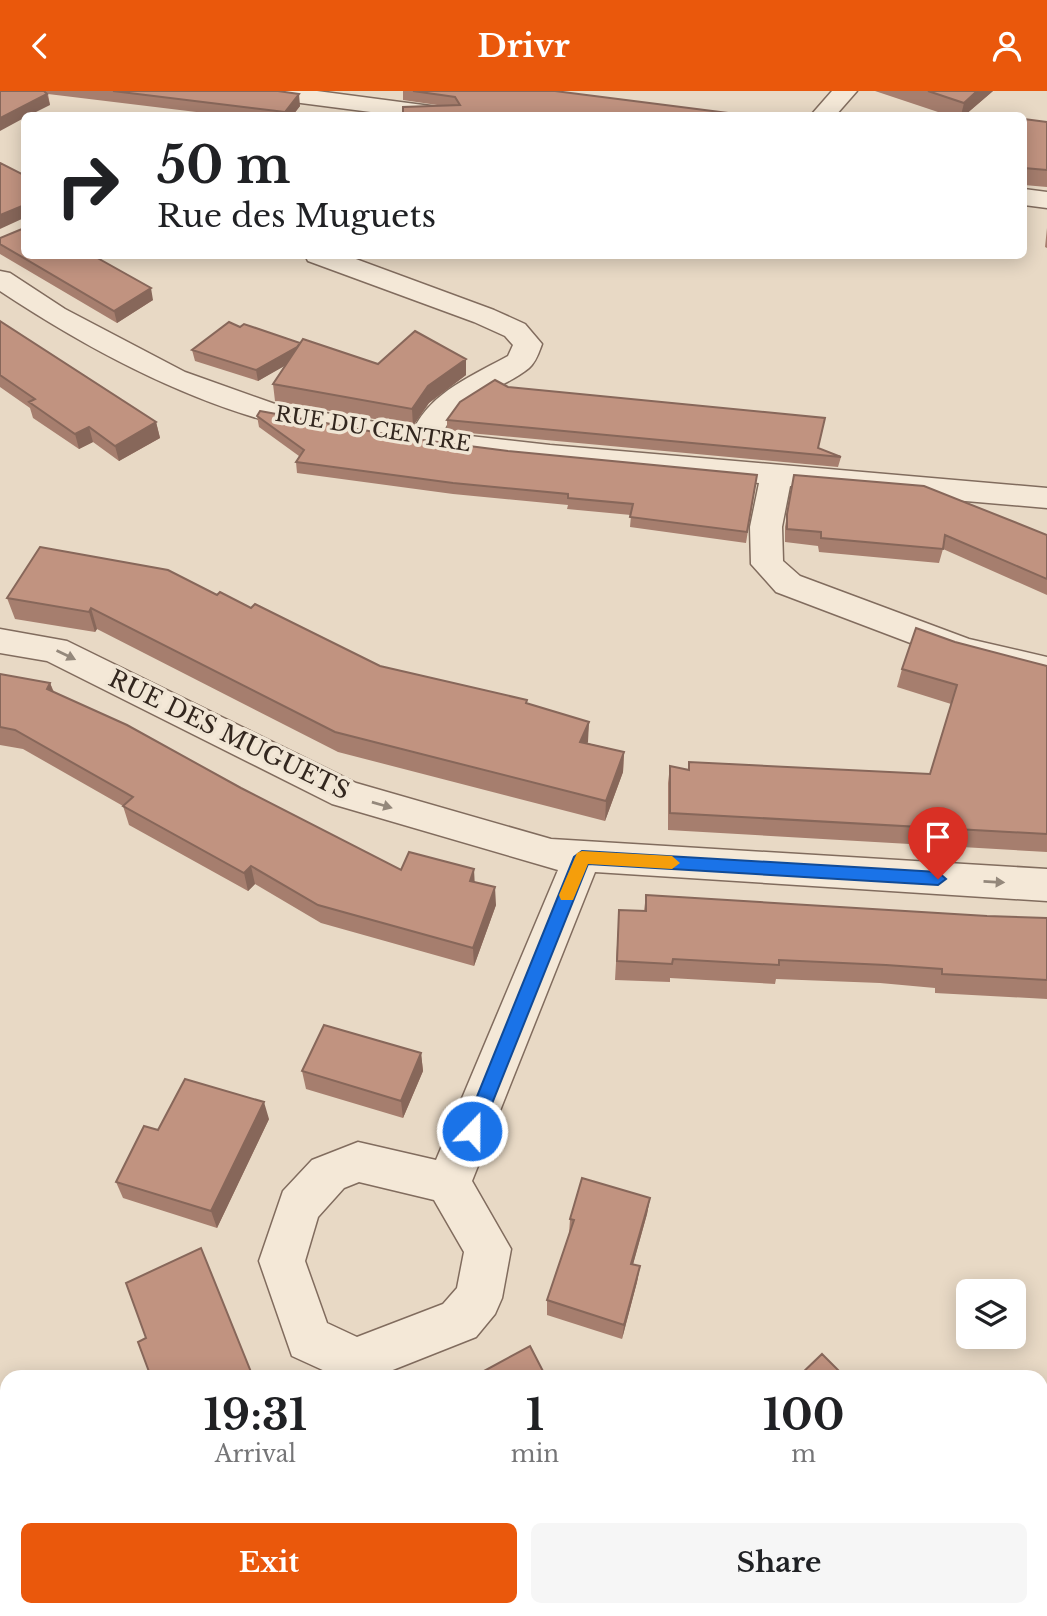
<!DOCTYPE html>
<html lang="en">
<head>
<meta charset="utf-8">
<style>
  :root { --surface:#fff; --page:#f6f6f6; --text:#202124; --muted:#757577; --accent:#ea580c }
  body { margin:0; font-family:"Libre Baskerville",serif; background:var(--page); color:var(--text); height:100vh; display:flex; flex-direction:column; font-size:26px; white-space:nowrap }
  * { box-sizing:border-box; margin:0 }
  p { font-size:23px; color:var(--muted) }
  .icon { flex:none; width:38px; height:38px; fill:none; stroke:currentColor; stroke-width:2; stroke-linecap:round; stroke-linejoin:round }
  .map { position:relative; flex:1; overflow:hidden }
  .panel { position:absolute; left:0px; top:1279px; width:1048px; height:247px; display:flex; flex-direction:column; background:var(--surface); border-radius:21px 21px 0 0; box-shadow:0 4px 18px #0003 }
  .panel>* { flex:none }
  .top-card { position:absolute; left:21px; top:21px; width:1006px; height:147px; border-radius:10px; box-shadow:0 4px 18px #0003; background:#fff; color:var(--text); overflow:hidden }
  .buttons { position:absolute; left:956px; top:1188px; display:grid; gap:14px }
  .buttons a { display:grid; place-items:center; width:70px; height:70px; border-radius:10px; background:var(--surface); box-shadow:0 4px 18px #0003; font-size:35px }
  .pin { position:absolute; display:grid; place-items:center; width:60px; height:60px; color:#fff; margin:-72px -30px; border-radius:50% 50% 50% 0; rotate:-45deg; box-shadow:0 0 7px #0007 }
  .pin .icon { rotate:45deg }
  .me { position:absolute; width:77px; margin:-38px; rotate:22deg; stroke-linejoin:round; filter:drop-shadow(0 0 5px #0008) }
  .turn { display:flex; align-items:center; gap:24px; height:147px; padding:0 21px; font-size:32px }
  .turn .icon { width:91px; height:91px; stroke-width:2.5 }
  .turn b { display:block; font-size:49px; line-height:60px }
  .eta { display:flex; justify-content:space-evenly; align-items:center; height:119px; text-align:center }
  .eta b { font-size:42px; font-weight:700; line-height:49px }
  .primary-button { display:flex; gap:14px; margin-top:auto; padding:14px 21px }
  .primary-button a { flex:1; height:80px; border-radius:10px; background:var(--accent); color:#fff; font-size:28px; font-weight:700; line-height:80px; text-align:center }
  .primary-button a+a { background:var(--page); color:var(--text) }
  header { display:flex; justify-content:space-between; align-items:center; height:91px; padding:0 21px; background:var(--accent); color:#fff; font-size:32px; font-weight:700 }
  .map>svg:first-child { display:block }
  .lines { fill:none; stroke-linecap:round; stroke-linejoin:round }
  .minor-casing { stroke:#816c5e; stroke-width:3 }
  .minor { fill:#f4e8d7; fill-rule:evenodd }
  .wall { fill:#a67e6e }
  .shaded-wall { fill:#87675a }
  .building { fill:#c19380; stroke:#87675a; stroke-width:2 }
  .oneway { fill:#94887b }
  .route { fill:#1a73e8; stroke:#114b97; stroke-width:2 }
  .slow { fill:#f59e0b }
  .labels { text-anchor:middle; stroke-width:7; stroke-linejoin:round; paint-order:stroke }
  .far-street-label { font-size:21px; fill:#33271f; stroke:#f0e5d4 }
  .street-label { font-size:24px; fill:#33271f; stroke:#f0e5d4 }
</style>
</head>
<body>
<header><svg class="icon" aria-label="back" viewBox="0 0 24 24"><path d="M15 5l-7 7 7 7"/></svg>Drivr<svg class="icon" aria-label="person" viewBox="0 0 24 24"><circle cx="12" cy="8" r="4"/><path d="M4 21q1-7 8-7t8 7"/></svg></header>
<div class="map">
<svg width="1047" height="1525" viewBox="0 0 1047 1525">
  <rect width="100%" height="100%" fill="#e8d9c5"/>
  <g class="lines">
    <g class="minor-casing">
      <path id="minor" d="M250,0H317L446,17L455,19L458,24H394L262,7L254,5Z
        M832,0H857L836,24H811Z
        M1024,98L1047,101V117L1024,114Z
        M305,164H345L494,219L525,233L542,253C539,261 536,271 529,277C501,300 458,306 443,342L550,354L1047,397V417L790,395L782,436L783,470L800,485L969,548L1047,566V592L950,567L776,501L751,473L750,436L759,392C625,380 491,371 359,347C327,341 292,337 260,328C168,301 80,253 0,200V180L10,182L65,218L185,281L275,313L414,338C431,301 474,284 508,265L513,254L505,245L474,231L308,170Z
        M0,538L67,550L356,692L551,748L1047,778V810L595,781L472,1090L511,1158L502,1207L495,1223L476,1246L375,1286H338L292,1265L259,1170L283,1100L312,1069L358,1051L436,1069L558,779L332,713L47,570L0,562ZM359,1091L434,1109L464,1161L457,1197L443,1213L357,1246L327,1232L305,1170L318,1126L344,1097Z"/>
    </g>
    <use href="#minor" class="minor"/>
  </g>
  <path class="wall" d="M0,0H278L300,15L293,24H221L48,3L50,14Z
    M403,0H555L744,24L444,15L403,9Z
    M875,0H993L965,24H947Z
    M1024,28L1047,31V96L1024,94Z
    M24,84V164L153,209L117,232L0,163V147L22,138Z
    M1047,137V157L1045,156Z
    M0,230L156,331L160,347L119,370L93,351L79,358L33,327L30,317L0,296Z
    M240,236L378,273L466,284L429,312L413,335L275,310L273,293L285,274L258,290L195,270L192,259Z
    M508,296L823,337L818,357L841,366L838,376L447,340V329Z
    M257,325L508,360L757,384L746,452L630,436L631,424L567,418L568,414L453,403L297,382L296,371L299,365L259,336Z
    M794,384L1047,444V504L943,458L939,472L819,461L818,455L785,451V436Z
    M217,504L251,517L380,575L527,613L589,631L587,652L624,661L623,681L605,730L338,661L97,538L95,541L15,528L7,507Z
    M955,551L1047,575V761L668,739V692L670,675L688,679L689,671L930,683L951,613L897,596L902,578Z
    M0,583L50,592L54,601L401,779L475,791L496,814L474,875L321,832L255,793L248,800L129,734L123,715L23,658L0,654Z
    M646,804L987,825L1047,827V908L935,902V897L880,892L776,888L775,893L670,887V891L615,889L619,819L644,820Z
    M421,962L423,980L403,1027L306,998L302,980Z
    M269,1028L217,1137L123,1107L116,1091L158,1039Z
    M650,1107L647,1123L633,1173L640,1175L637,1191L622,1248L547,1224V1209L569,1143L570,1128Z"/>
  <path class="shaded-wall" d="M977,0H993L965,24H961L964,12Z
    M47,3L50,14L30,24H24V27L0,40V27Z
    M299,3L300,15L293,24H286L285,21Z
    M22,115L24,127L0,138V124Z
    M151,197L153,209L117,232L114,220Z
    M302,253L304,264L258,290L256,279Z
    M466,268V284L429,312L413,335L412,318L428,295Z
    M156,331L160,347L119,370L115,355Z
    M89,336L93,351L79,358L75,343Z
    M91,517L97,538L95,541L89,521Z
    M50,592L57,611L47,598Z
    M589,631L588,651L579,671L580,651Z
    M624,661L623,681L605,730L606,710Z
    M251,775L255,793L248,800L244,782Z
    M474,778L475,797L470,790Z
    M495,796L496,814L474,875L473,857Z
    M421,962L423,980L403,1027L401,1010Z
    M264,1011L269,1028L217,1137L211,1120Z
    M650,1107L647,1123L629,1188L631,1173Z
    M640,1175L637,1191L622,1248L624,1234Z"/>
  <path class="building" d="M0,0H44L47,3L0,27Z
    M113,0H278L299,3L285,21Z
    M413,0H555L744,24H403V16L460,14L455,6Z
    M928,0H977L964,12Z
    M1024,28L1047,31V79L1024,77Z
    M0,72L24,84V164H92L151,197L114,220L0,153V147L22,138V115L0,124Z
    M0,230L156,331L115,355L89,336L75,343L29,311L35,308L0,284Z
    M229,231L240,236L244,233L300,252L297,256L256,279L192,259Z
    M415,240L466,268L428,295L412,318L273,293L303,248L378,273Z
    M495,289L508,296L825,327L818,357L841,366L447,329L460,311Z
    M260,320L407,347L508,360L757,384L747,441L630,426L633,413L568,407V403L453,392L296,371L304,359L257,325Z
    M794,384L924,395L1047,444V488L945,444L943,458L821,447V441L787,438V423Z
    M40,456L168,479L217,504L220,501L251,517L255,513L380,575L527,609L526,612L589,631L580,651L624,661L606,710L335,641L91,517L89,521L7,507Z
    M916,537L955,551L1047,575V743L670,722V675L689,679V671L930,683L957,594L902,578Z
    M0,583L50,592L47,598L127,634L241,697L401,779L409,761L474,778L470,790L495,796L473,857L318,814L251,775L244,782L123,715L133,706L15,639L0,636Z
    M646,804L987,825L1047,827V889L942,883V878L886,874L779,869V874L673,868L672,873L617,870L619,819L646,820Z
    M324,934L421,962L401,1010L302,980Z
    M185,988L264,1011L211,1120L116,1091L144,1035L158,1039Z
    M582,1087L650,1107L631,1173L640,1175L624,1234L547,1209L574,1129L570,1128Z
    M201,1157L253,1286H151L138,1251L146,1247L126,1192Z
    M530,1255L546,1286H473Z
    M822,1263L845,1286H798Z
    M674,1519H741L747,1525H669Z"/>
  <defs><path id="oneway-solid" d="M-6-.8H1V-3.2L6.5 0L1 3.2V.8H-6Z" transform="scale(1.75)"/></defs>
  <g class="oneway">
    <use href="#oneway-solid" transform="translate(66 564) rotate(26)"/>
    <use href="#oneway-solid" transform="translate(382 714) rotate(16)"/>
    <use href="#oneway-solid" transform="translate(994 791) rotate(3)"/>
  </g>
  <path class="route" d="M582,760L938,781L946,788L938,794L588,773L481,1040L478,1046L472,1049L465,1046L463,1040L574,766Z"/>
  <path class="slow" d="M582,760L672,765L680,772L672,778L588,773L573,809H561L559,804L577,762Z"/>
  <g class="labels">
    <g class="far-street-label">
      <text transform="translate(373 338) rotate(9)" y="7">RUE DU CENTRE</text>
    </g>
    <g class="street-label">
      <text transform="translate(229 644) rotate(26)" y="8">RUE DES MUGUETS</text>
    </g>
  </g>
</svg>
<div class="buttons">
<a><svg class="icon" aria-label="layers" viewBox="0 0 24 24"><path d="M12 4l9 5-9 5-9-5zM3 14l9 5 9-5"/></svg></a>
</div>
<div class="pin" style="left:938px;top:788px;background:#d93025"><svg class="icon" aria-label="arrive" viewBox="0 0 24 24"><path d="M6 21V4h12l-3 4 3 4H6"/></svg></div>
<svg class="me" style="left:472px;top:1040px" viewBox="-20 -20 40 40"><circle r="17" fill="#1a73e8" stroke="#fff" stroke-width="3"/><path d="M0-11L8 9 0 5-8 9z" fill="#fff"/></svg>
<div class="top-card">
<div class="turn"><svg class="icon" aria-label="right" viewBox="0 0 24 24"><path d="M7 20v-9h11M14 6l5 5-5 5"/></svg><div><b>50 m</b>Rue des Muguets</div></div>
</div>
<section class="panel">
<div class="eta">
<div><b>19:31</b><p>Arrival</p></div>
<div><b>1</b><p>min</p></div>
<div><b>100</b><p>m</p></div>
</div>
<div class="primary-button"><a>Exit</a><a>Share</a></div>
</section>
</div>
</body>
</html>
